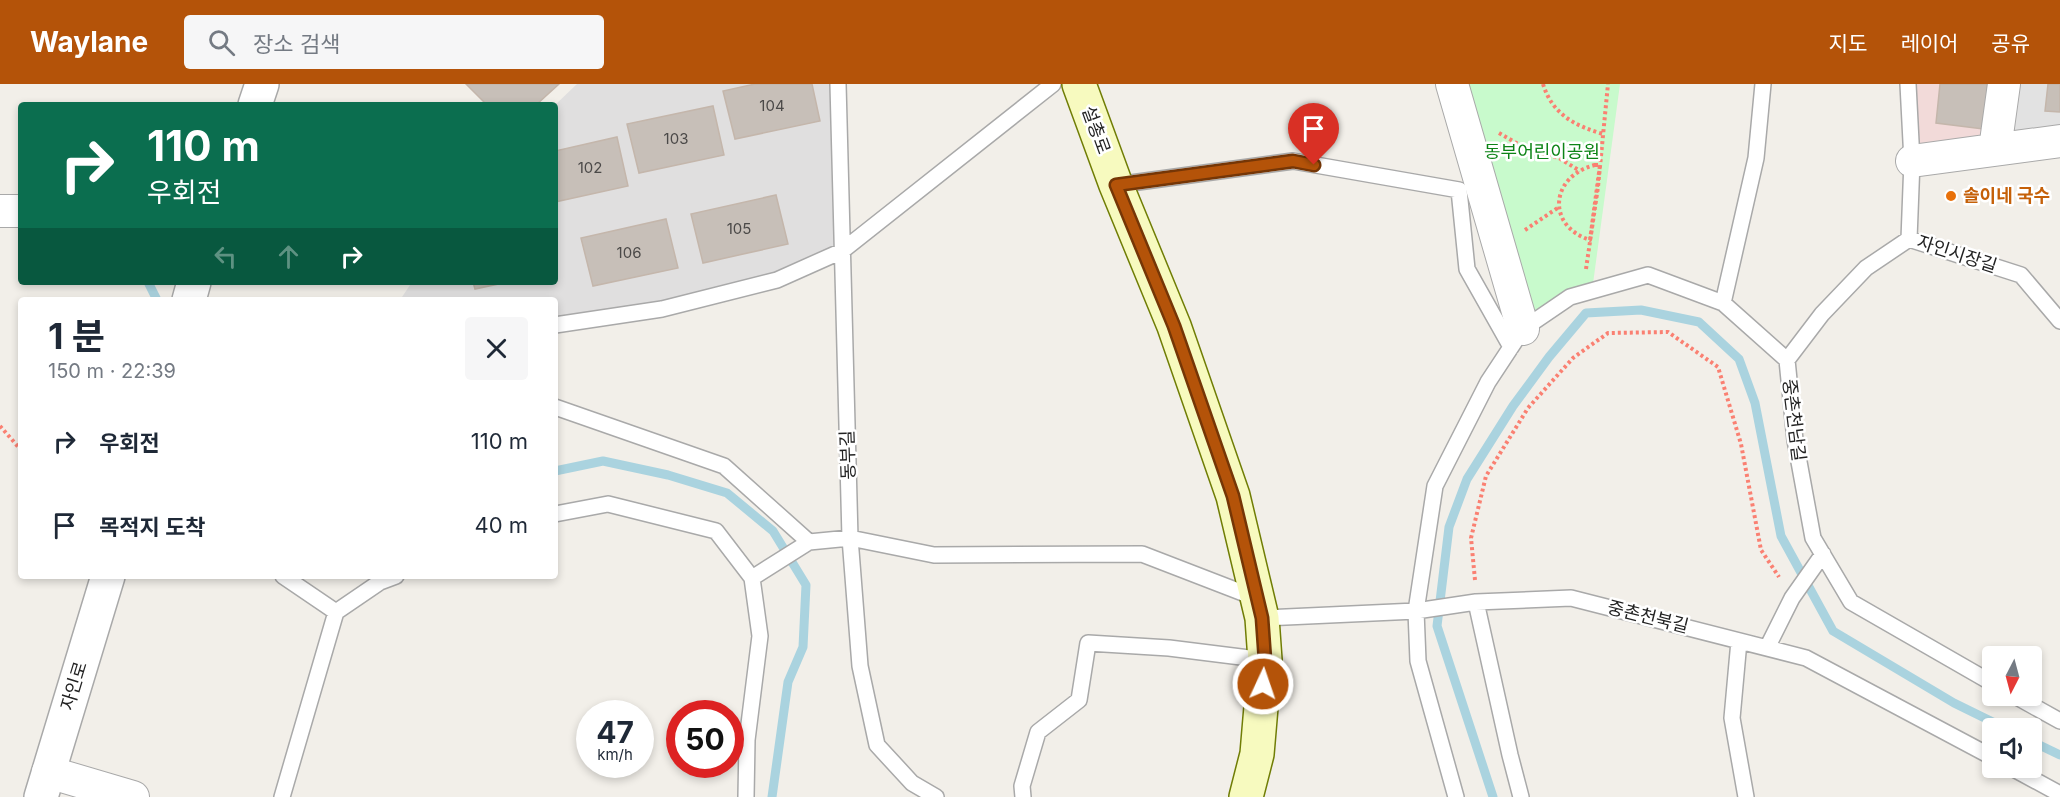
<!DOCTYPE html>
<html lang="ko">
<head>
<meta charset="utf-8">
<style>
  :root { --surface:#fff; --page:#f6f6f7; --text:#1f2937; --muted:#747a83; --accent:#b45309 }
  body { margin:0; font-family:Inter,"Noto Sans KR",sans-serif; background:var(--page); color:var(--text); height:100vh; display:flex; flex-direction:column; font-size:22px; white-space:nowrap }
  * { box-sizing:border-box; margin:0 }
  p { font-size:20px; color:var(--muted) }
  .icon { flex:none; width:33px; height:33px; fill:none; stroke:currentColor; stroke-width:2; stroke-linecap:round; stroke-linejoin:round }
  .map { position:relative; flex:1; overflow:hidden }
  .details { position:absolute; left:18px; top:213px; width:540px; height:282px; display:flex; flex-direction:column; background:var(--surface); border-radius:6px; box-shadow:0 3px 9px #0003 }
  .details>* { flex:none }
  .banner { position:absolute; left:18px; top:18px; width:540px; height:183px; border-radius:6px; box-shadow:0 3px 9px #0003; background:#0b6e4f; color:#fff; overflow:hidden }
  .needle { width:39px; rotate:186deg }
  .tools { position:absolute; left:1982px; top:562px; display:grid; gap:12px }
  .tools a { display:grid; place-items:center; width:60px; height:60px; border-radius:6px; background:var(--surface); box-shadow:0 3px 9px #0003; font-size:30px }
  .speed { position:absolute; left:576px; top:616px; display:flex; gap:12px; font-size:30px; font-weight:700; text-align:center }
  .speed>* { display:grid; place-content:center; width:78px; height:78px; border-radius:50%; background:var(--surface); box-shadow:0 3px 9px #0003; line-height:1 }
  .speed small { font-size:15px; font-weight:400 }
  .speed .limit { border:9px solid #d22; background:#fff; color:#111 }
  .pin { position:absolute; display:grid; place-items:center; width:51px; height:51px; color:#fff; margin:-62px -26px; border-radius:50% 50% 50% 0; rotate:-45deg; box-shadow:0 0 6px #0007 }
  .pin .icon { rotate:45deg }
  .me { position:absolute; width:66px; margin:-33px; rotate:3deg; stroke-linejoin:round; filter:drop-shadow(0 0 4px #0008) }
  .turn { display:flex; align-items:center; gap:21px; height:126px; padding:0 30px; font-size:27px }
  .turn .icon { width:78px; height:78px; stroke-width:2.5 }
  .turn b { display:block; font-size:42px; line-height:51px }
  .lanes { display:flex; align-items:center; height:57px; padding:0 30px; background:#0003; justify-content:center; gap:30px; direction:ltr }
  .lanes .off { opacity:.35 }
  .round { display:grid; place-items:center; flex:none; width:63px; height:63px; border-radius:6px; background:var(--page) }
  .summary { display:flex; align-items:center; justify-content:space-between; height:102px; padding:0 30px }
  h1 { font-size:36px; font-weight:700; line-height:45px }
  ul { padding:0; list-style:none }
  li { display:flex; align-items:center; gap:18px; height:84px; padding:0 30px }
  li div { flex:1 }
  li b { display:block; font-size:22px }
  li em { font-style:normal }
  header { display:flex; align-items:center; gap:36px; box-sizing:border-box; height:84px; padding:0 30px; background:var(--accent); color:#fff }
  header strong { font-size:28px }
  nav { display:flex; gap:33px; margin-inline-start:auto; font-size:21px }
  .search { width:420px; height:54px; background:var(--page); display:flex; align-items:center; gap:15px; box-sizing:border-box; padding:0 21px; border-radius:6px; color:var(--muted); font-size:22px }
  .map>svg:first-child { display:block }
  .residential { fill:#e0dfdf }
  .commercial { fill:#f2dad9 }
  .park { fill:#c8facc }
  .parking { fill:#e2e2e2 }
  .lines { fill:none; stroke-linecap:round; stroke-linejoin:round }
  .stream { stroke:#aad3df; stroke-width:9 }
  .building { fill:#c7bfb8; stroke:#c4b6ab; stroke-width:1.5 }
  .service-casing { stroke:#a9a9a9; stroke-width:18 }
  .minor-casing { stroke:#a9a9a9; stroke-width:34 }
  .tertiary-casing { stroke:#a9a9a9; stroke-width:36 }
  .secondary-casing { stroke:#707d05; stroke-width:36 }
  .path { stroke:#fa8072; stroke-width:4; stroke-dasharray:3 3; stroke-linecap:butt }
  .service { stroke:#fff; stroke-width:15 }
  .minor { stroke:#fff; stroke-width:32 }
  .tertiary { stroke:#fff; stroke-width:33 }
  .secondary { stroke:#f7fabf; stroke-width:33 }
  .route-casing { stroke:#753606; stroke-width:15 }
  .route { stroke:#b45309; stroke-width:10 }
  .food-dot { fill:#e8710a; stroke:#fff; stroke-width:2 }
  .labels { text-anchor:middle; stroke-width:5; stroke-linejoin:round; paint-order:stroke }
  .number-label { font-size:15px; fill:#4b4948 }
  .street-label { font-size:18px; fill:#222; stroke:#fff }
  .park-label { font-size:18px; fill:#0c8416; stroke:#fff }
  .food-label { font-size:18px; font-weight:bold; fill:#c56008; stroke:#fff; text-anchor:start }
</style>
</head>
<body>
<header>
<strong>Waylane</strong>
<div class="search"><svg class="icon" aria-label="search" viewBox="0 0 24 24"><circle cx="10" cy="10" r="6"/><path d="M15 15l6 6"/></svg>장소 검색</div>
<nav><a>지도</a><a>레이어</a><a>공유</a></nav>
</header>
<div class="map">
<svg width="2060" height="713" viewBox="0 0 2060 713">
  <rect width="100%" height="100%" fill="#f2efe9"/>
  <path class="residential" d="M577,0H838L842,167L777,196L555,239V216H400L412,198H555V21Z"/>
  <path class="commercial" d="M1908,0H2004L1995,65L1912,77Z"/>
  <path class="park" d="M1452,0H1620L1592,207L1523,245Z"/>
  <path class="parking" d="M2004,0H2060V57L1995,65Z"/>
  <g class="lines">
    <path class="stream" d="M148,198L157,216
      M555,387L603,377L668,391L727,409L773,447L806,501L803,563L788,598L772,713
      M2031,657L2060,671
      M1493,713L1437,542L1449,443L1467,395L1513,322L1549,273L1586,229L1641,226L1699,238L1739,275L1755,319L1781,452L1833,547L1954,619L2007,645"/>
  </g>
  <path class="building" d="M466,0H559L536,21H487Z
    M755,0H812L820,37L735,55L723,7Z
    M1940,0H1996L1991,46L1936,39Z
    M2048,0H2060V28L2045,27Z
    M713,22L724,71L639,89L627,40Z
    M617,53L628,102L555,118V67Z
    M776,111L788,160L703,179L691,130Z
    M666,135L678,184L593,202L581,154Z
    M473,198H508L475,205Z"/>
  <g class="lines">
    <g class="service-casing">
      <path id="service" d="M838,0L850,454L860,582L877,661L912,699L936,713
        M1908,0L1912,77L1909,155L2021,191L2060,237
        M1116,101L1293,77L1459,106L1467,185L1511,263
        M1723,219L1756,74L1763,0
        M555,241L662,225L777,196L842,167L1053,0
        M1787,276L1822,230L1866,184L1909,155
        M555,323L724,382L809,458
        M555,430L608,420L716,447L752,494L760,552L747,656L746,713
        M283,492L336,528L380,498L396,492
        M752,494L809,458L850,454L934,471L1142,470L1256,514
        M1476,518L1510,671L1521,713
        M1262,534L1416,527L1476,518L1571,514L1806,574L1992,673
        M1739,557L1732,634L1746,713
        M1767,564L1792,514L1823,470
        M2015,612L2060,637
        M2012,684L2060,710
        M282,713L336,528
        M1023,713L1022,702L1038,648L1079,616L1088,559L1169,564L1265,576
        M1456,713L1418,577L1416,527L1435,402L1488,298L1523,245L1570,213L1648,191L1723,219L1787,276L1795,356L1813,454L1851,518L1992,599"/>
    </g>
    <g class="minor-casing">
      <path id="minor" d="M1452,0L1523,245
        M1995,65L2004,0
        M1912,77L2060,57
        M0,127H21
        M48,688L133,713"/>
    </g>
    <g class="tertiary-casing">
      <path id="tertiary" d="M255,21L262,0
        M189,216L194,198
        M41,713L108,492"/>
    </g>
    <g class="secondary-casing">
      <path id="secondary" d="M1079,0L1116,101L1174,242L1233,412L1262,534L1265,576L1257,670L1246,713"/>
    </g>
    <path class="path" d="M1543,0C1552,30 1575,42 1603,50V48
      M1499,49L1527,65L1559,74L1580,87
      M1595,81H1600L1590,156C1546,142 1550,92 1595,81Z
      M1525,146L1559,123
      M1586,185L1598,103L1608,0
      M0,342L21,366
      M1475,496L1471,454L1486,392L1528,324L1573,274L1608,249L1668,248L1718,283L1741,360L1761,466L1779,493"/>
    <use href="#service" class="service"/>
    <use href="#minor" class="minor"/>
    <use href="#tertiary" class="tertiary"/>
    <use href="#secondary" class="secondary"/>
  </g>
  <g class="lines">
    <g class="route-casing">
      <path id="route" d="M1263,600L1265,576L1262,534L1233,412L1174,242L1116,101L1293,77L1314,81"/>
    </g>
    <use href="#route" class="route"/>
  </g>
  <circle class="food-dot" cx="1951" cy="112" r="6"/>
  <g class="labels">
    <g class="number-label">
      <text x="772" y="27">104</text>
      <text x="676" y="60">103</text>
      <text x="590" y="89">102</text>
      <text x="739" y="150">105</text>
      <text x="629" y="174">106</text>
    </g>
    <g class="street-label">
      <text transform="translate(1096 46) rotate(70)" y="6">설총로</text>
      <text transform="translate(1957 170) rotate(18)" y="6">자인시장길</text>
      <text transform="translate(1794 336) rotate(83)" y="6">중촌천남길</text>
      <text transform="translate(848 371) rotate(-92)" y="6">동부길</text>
      <text transform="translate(1648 533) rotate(14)" y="6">중촌천북길</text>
      <text transform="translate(74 602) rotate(-73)" y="6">자인로</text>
    </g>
    <g class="park-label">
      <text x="1542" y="74">동부어린이공원</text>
    </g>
    <g class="food-label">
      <text x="1963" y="118">솔이네 국수</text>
    </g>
  </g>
</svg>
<div class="tools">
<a><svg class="needle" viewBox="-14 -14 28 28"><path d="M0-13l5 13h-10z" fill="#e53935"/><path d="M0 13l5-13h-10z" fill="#747a83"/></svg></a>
<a><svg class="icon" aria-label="sound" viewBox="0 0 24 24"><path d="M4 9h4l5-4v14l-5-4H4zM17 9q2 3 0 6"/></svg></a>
</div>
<div class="speed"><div>47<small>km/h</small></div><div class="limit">50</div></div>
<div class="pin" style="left:1314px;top:81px;background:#d93025"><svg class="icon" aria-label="arrive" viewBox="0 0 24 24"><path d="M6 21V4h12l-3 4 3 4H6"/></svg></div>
<svg class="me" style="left:1263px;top:600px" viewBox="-20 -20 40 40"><circle r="17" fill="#b45309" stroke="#fff" stroke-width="3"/><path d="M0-11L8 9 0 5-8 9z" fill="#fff"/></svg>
<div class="banner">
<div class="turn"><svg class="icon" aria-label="right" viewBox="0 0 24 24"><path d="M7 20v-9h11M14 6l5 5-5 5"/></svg><div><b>110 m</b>우회전</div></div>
<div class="lanes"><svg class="icon off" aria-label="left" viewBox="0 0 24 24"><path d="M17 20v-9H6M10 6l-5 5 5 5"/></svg><svg class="icon off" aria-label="ahead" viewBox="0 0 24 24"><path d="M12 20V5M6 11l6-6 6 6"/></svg><svg class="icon" aria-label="right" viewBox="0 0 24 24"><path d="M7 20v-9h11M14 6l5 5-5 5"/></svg></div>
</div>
<section class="details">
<div class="summary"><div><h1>1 분</h1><p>150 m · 22:39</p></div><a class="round"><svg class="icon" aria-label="close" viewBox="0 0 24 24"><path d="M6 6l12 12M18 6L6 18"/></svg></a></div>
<ul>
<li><svg class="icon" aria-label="right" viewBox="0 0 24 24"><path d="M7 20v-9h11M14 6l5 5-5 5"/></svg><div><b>우회전</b></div><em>110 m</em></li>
<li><svg class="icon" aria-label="arrive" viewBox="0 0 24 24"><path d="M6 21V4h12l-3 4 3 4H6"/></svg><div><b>목적지 도착</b></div><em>40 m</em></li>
</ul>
</section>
</div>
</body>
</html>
